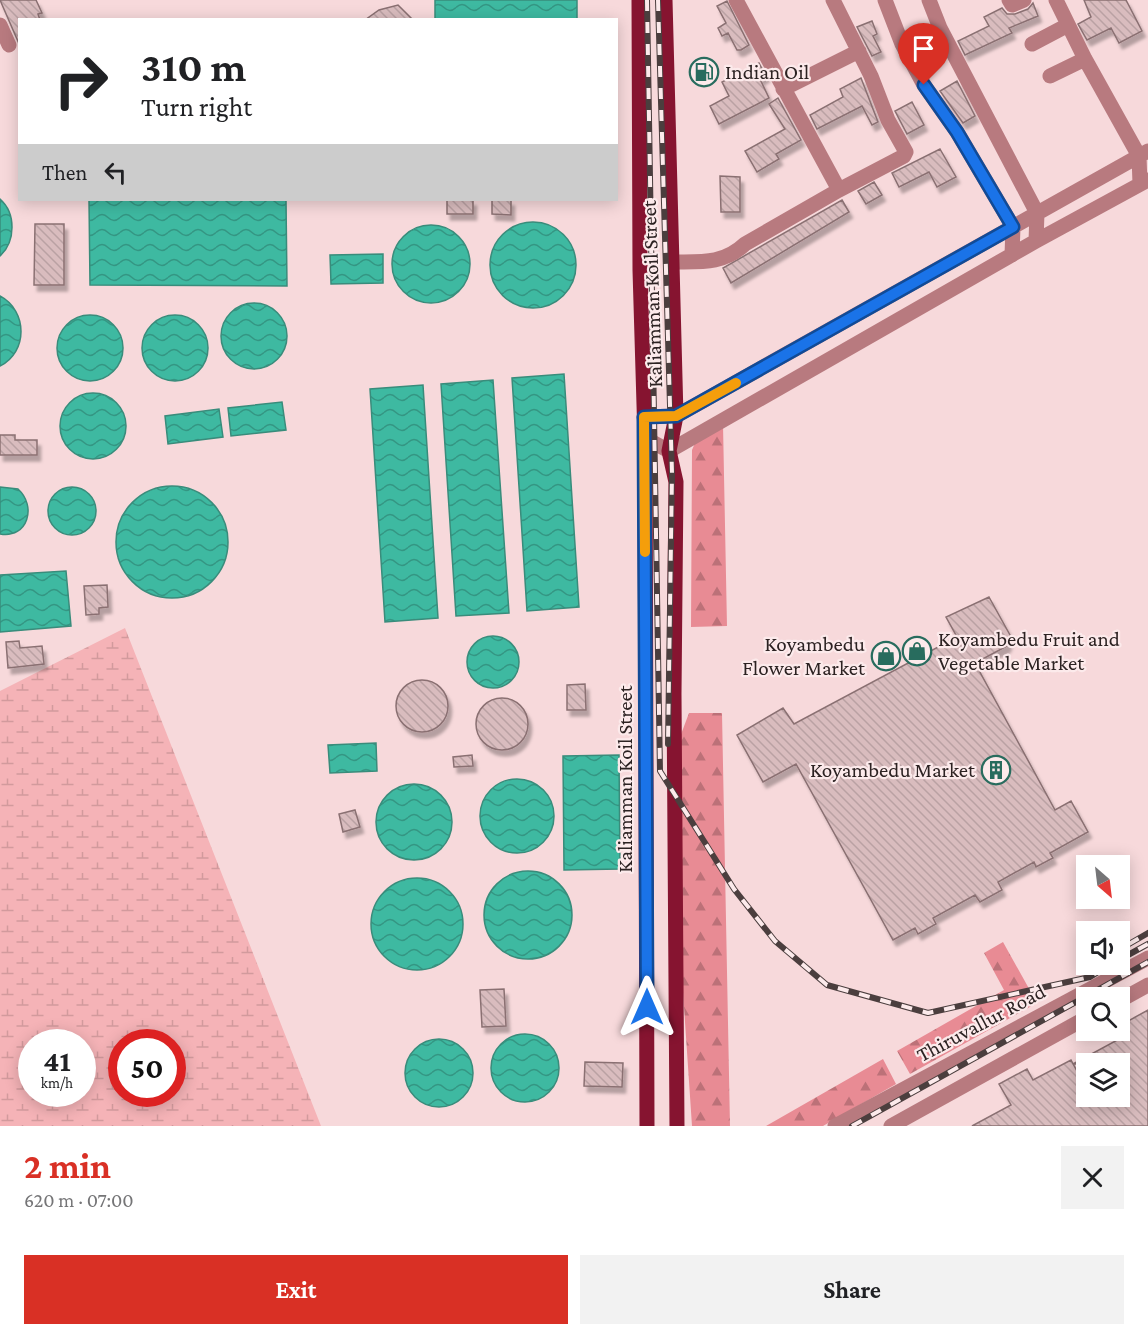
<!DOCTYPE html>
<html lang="en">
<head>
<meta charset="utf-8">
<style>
  :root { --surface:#fff; --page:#f2f2f2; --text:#202124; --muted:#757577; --accent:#d93025 }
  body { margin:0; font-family:"Crimson Pro",serif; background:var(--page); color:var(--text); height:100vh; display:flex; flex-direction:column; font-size:22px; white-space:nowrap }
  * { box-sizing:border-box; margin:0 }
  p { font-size:20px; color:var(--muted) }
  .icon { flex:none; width:33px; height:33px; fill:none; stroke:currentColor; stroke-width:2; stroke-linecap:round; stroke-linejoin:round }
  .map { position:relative; height:1126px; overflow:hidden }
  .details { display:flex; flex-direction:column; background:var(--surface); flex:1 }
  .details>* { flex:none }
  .guide { position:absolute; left:18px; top:18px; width:600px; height:183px; border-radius:0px; box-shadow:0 3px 15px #0003; background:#fff; color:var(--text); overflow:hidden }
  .needle { width:39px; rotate:152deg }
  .tools { position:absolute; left:1076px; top:855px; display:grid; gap:12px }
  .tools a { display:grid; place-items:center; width:54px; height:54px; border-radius:0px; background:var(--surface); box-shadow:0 3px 15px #0003; font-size:30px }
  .speed { position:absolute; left:18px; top:1029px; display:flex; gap:12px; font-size:30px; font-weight:700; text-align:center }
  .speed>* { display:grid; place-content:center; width:78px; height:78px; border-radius:50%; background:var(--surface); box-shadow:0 3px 15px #0003; line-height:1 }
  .speed small { font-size:15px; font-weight:400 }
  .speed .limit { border:9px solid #d22; background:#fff; color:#111 }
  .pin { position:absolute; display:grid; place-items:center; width:51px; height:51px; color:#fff; margin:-62px -26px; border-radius:50% 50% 50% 0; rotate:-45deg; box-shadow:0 0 6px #0007 }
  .pin .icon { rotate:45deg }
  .me { position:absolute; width:66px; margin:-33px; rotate:0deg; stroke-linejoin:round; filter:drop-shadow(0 0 4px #0008) }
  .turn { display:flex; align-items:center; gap:21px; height:126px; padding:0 24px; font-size:27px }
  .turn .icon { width:78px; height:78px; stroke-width:2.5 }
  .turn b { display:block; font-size:42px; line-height:51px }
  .then { display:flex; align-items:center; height:57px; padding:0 24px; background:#0003; gap:12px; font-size:22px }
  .round { display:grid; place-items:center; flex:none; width:63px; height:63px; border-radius:0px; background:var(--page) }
  .head { display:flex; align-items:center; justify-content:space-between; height:102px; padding:0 24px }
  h1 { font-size:36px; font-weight:700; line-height:45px; color:var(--accent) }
  .cta { display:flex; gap:12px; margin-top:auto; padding:12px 24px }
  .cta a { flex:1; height:69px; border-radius:0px; background:var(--accent); color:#fff; font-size:24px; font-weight:700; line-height:69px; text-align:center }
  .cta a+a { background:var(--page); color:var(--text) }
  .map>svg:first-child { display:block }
  .forest { fill:url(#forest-firs) }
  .wetland { fill:url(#wetland-marsh); fill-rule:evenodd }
  .water { fill:url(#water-waves); stroke:#398c7b; stroke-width:1.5 }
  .building { fill:url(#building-back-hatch); stroke:#8a7072; stroke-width:1.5; filter:url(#shadow) }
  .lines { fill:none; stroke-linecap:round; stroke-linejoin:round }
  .minor { stroke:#b87a7f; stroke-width:15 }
  .major { stroke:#861430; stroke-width:15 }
  .rail-casing { stroke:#4b3e3e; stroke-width:6 }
  .rail { stroke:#fceaeb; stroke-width:4; stroke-dasharray:11; stroke-linecap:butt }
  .route-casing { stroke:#114b97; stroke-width:15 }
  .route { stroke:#1a73e8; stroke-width:10 }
  .slow { stroke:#f59e0b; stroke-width:10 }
  .labels { text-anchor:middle; stroke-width:4.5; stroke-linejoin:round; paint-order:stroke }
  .poi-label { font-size:21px; fill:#2c2222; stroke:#fceaeb; text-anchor:start }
  .street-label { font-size:21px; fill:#2c2222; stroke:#fceaeb }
</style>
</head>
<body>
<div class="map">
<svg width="1148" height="1126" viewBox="0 0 1148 1126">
  <defs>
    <pattern id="forest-firs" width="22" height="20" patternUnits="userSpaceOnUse" patternTransform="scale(1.5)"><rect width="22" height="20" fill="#e88b94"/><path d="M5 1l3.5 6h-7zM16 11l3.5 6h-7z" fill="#bc7178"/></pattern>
    <pattern id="wetland-marsh" width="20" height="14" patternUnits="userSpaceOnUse" patternTransform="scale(1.5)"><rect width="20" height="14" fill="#f5b3b7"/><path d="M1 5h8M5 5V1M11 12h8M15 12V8" fill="none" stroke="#d29a9d"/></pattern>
    <pattern id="water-waves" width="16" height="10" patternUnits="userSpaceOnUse" patternTransform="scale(1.5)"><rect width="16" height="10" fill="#3eb9a1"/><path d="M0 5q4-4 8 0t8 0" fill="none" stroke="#349683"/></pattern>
    <pattern id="building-back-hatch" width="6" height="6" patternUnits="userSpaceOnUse" patternTransform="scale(1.5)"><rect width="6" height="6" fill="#d9bcbe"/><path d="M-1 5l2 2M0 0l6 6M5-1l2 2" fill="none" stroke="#baa1a3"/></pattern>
    <filter id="shadow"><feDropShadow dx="3.5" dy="6" stdDeviation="1.5" flood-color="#0004"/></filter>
  </defs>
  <rect width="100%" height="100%" fill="#f7d9db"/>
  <path class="forest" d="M723,424L727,626L691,627L692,450L695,443Z
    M689,713H722L730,1126H692L668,769Z
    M1003,942L1037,1003L910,1074L897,1051L1004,990L984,953Z
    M883,1059L896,1084L823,1126H766Z"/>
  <path class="wetland" d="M125,628L321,1126H0V691ZM32,1042H82V1094H32ZM122,1042H172V1094H122Z"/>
  <path class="water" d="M435,0H577V19H435Z
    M0,199C16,213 16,241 0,256Z
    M89,200H286L287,286L90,285Z
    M490 265a43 43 0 1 1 86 0a43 43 0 1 1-86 0Z
    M392 264a39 39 0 1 1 78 0a39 39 0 1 1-78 0Z
    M383,254V283L331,284L330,255Z
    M0,296C28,311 28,352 0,366Z
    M221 336a33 33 0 1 1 66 0a33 33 0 1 1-66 0Z
    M57 348a33 33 0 1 1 66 0a33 33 0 1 1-66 0Z
    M142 348a33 33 0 1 1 66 0a33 33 0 1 1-66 0Z
    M564,374L579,607L527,611L512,378Z
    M493,380L509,613L456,616L441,384Z
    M423,385L438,618L385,622L370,389Z
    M60 426a33 33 0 1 1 66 0a33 33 0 1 1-66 0Z
    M282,402L286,430L231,436L228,408Z
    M219,409L223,437L168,444L165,416Z
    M116 542a56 56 0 1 1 112 0a56 56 0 1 1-112 0Z
    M48 511a24 24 0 1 1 48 0a24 24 0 1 1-48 0Z
    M0,487L18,489C37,506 28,539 0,534Z
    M66,571L71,626L0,632V575Z
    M467 662a26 26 0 1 1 52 0a26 26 0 1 1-52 0Z
    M376,743L377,771L330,773L328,745Z
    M619,755L620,869L564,870L563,756Z
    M480 816a37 37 0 1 1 74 0a37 37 0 1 1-74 0Z
    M376 822a38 38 0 1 1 76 0a38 38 0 1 1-76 0Z
    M484 915a44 44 0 1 1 88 0a44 44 0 1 1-88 0Z
    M371 924a46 46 0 1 1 92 0a46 46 0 1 1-92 0Z
    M491 1068a34 34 0 1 1 68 0a34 34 0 1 1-68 0Z
    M405 1073a34 34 0 1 1 68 0a34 34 0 1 1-68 0Z"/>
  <path class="building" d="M0,0H36L42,13L38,14L40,20H20V46Z
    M1084,0H1126L1142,31L1119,43L1111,28L1087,40L1078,24L1091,17Z
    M727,1L749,45L741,50H737L728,33L722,36L718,28L726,23L717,6Z
    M1033,3L1038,16L1009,28L1012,33L965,55L958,41L989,26L984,17L1002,8L1007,14H1015L1028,9Z
    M398,5L413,20H365L379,10Z
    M872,21L877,34L873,36L881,52L872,56L857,27Z
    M759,63L766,76L760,79L769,98L719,124L710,106L729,96L722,82Z
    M861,78L878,122L872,125L862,106L817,129L810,115L843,97L840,89Z
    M957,81L975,116L963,123L940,91Z
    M778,98L801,140L776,154L779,159L757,172L745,151L785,129L769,104Z
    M912,102L924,125L907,134L895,111Z
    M940,149L956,177L937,187L929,172L899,187L892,173Z
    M720,176L740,177V212H721Z
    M874,182L882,195L866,204L858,191Z
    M447,200H473V214H447Z
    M492,200H511V215L492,214Z
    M842,200L849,212L731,283L723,268Z
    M35,224H64V285H34Z
    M0,435H15V440H37V455H0Z
    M107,585L108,607L99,608V614L86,615L84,586Z
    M989,597L1010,635L1007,646L975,663L1055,810L1071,801L1088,832L1050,853L1053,858L1036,867L1034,862L998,882L1002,890L980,902L975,895L933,918L936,924L918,934L915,928L893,940L796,764L763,782L737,735L783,708L794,724L957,637L946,617Z
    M19,641L20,648L42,646L44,664L8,668L6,642Z
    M396 706a26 26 0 1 1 52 0a26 26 0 1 1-52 0Z
    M585,684L586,710H567V685Z
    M476 724a26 26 0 1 1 52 0a26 26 0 1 1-52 0Z
    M472,755L473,766L454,767L453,757Z
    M355,810L360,827L343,832L339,814Z
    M504,989L506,1026L482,1027L480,990Z
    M1148,1010V1126H972L1011,1105L999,1084L1027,1069L1033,1080L1071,1060L1086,1088V1096H1119V1064H1073L1123,1037L1119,1026Z
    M585,1062L623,1063L622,1087L584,1086Z"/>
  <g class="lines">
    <path class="minor" d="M833,0L871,76L888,120L906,152L904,156L839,190
      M885,0L902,44L924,85L957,132L1013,227L1012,255
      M929,0L940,28L1037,213L1036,241
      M1009,0L1012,5L1024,0
      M1056,0L1085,59L1139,156L1140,184
      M0,25L9,45
      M1032,44L1068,25
      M1050,76L1085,59
      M783,89L859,51
      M674,262C702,262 724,264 745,244L839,190L736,0
      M644,417L676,416L1148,151
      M645,438L669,451L1036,241L1148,180
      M1119,1001L1148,985
      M835,1126L1148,958
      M891,1126L1086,1018"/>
    <path class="major" d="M639,0L640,270L645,438L647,1126
      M665,0L676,416L669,451L676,482L674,694L677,1126"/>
    <g class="rail-casing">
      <path id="rail" d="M647,0L660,771L734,889L775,941L827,985L928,1013L1090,977L1111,964
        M658,0L672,473L668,744
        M1129,944L1148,933
        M1119,960L1148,944
        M852,1126L1148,962"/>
    </g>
    <use href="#rail" class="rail"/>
  </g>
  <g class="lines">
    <g class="route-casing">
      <path id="route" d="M647,1007L644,417L676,416L1013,227L957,132L924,85"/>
    </g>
    <use href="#route" class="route"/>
    <path class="slow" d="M645,552L644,417L676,416L736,383"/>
  </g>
  <defs>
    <g id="fuel-ring" transform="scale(1.5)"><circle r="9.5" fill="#fceaeb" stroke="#286c5e" stroke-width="1.5"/><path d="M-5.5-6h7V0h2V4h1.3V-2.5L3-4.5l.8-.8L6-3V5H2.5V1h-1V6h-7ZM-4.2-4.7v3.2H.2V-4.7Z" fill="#286c5e"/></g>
    <g id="shop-ring" transform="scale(1.5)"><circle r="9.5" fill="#fceaeb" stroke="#286c5e" stroke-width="1.5"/><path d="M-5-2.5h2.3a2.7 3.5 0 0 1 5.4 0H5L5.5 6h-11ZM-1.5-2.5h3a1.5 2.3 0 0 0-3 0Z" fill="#286c5e"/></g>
    <g id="building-ring" transform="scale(1.5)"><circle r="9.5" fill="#fceaeb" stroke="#286c5e" stroke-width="1.5"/><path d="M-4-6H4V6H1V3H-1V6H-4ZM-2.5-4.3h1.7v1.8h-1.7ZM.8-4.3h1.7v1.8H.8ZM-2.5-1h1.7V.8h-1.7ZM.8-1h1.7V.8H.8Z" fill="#286c5e"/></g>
  </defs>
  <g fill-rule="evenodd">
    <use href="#fuel-ring" x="704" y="72"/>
    <use href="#shop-ring" x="917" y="651"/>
    <use href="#shop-ring" x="886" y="656"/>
    <use href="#building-ring" x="996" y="770"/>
  </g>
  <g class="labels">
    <g class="poi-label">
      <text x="725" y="79">Indian Oil</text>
      <text x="938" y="646">Koyambedu Fruit and<tspan x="938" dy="24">Vegetable Market</tspan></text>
      <text x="865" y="651" text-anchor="end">Koyambedu<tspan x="865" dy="24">Flower Market</tspan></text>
      <text x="975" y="777" text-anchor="end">Koyambedu Market</text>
    </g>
    <g class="street-label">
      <text transform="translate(652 294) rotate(-92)" y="7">Kaliamman Koil Street</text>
      <text transform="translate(625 779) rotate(-90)" y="7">Kaliamman Koil Street</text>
      <text transform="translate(981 1023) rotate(-28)" y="7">Thiruvallur Road</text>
    </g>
  </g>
</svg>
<div class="tools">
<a><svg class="needle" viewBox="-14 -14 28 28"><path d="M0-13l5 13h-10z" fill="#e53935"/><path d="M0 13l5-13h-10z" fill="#757577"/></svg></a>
<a><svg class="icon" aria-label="sound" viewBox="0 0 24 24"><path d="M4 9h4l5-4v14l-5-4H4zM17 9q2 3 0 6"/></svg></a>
<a><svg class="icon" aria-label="search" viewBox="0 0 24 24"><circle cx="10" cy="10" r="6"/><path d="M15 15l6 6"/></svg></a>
<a><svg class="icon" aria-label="layers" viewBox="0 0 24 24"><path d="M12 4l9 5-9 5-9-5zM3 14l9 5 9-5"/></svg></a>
</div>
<div class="speed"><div>41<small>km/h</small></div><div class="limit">50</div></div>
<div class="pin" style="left:924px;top:85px;background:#d93025"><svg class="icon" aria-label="arrive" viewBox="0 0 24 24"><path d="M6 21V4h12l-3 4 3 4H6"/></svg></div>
<svg class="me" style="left:647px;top:1007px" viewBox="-20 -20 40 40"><path d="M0-17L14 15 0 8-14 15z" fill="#1a73e8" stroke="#fff" stroke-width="4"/></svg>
<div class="guide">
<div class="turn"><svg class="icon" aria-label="right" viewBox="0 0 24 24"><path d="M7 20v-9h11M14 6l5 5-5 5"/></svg><div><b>310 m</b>Turn right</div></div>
<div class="then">Then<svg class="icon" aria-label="left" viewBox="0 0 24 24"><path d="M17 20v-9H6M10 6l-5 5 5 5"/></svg></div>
</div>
</div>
<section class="details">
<div class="head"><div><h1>2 min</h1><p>620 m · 07:00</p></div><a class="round"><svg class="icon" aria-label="close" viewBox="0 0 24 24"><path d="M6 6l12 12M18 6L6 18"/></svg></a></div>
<div class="cta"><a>Exit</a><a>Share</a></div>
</section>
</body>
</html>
